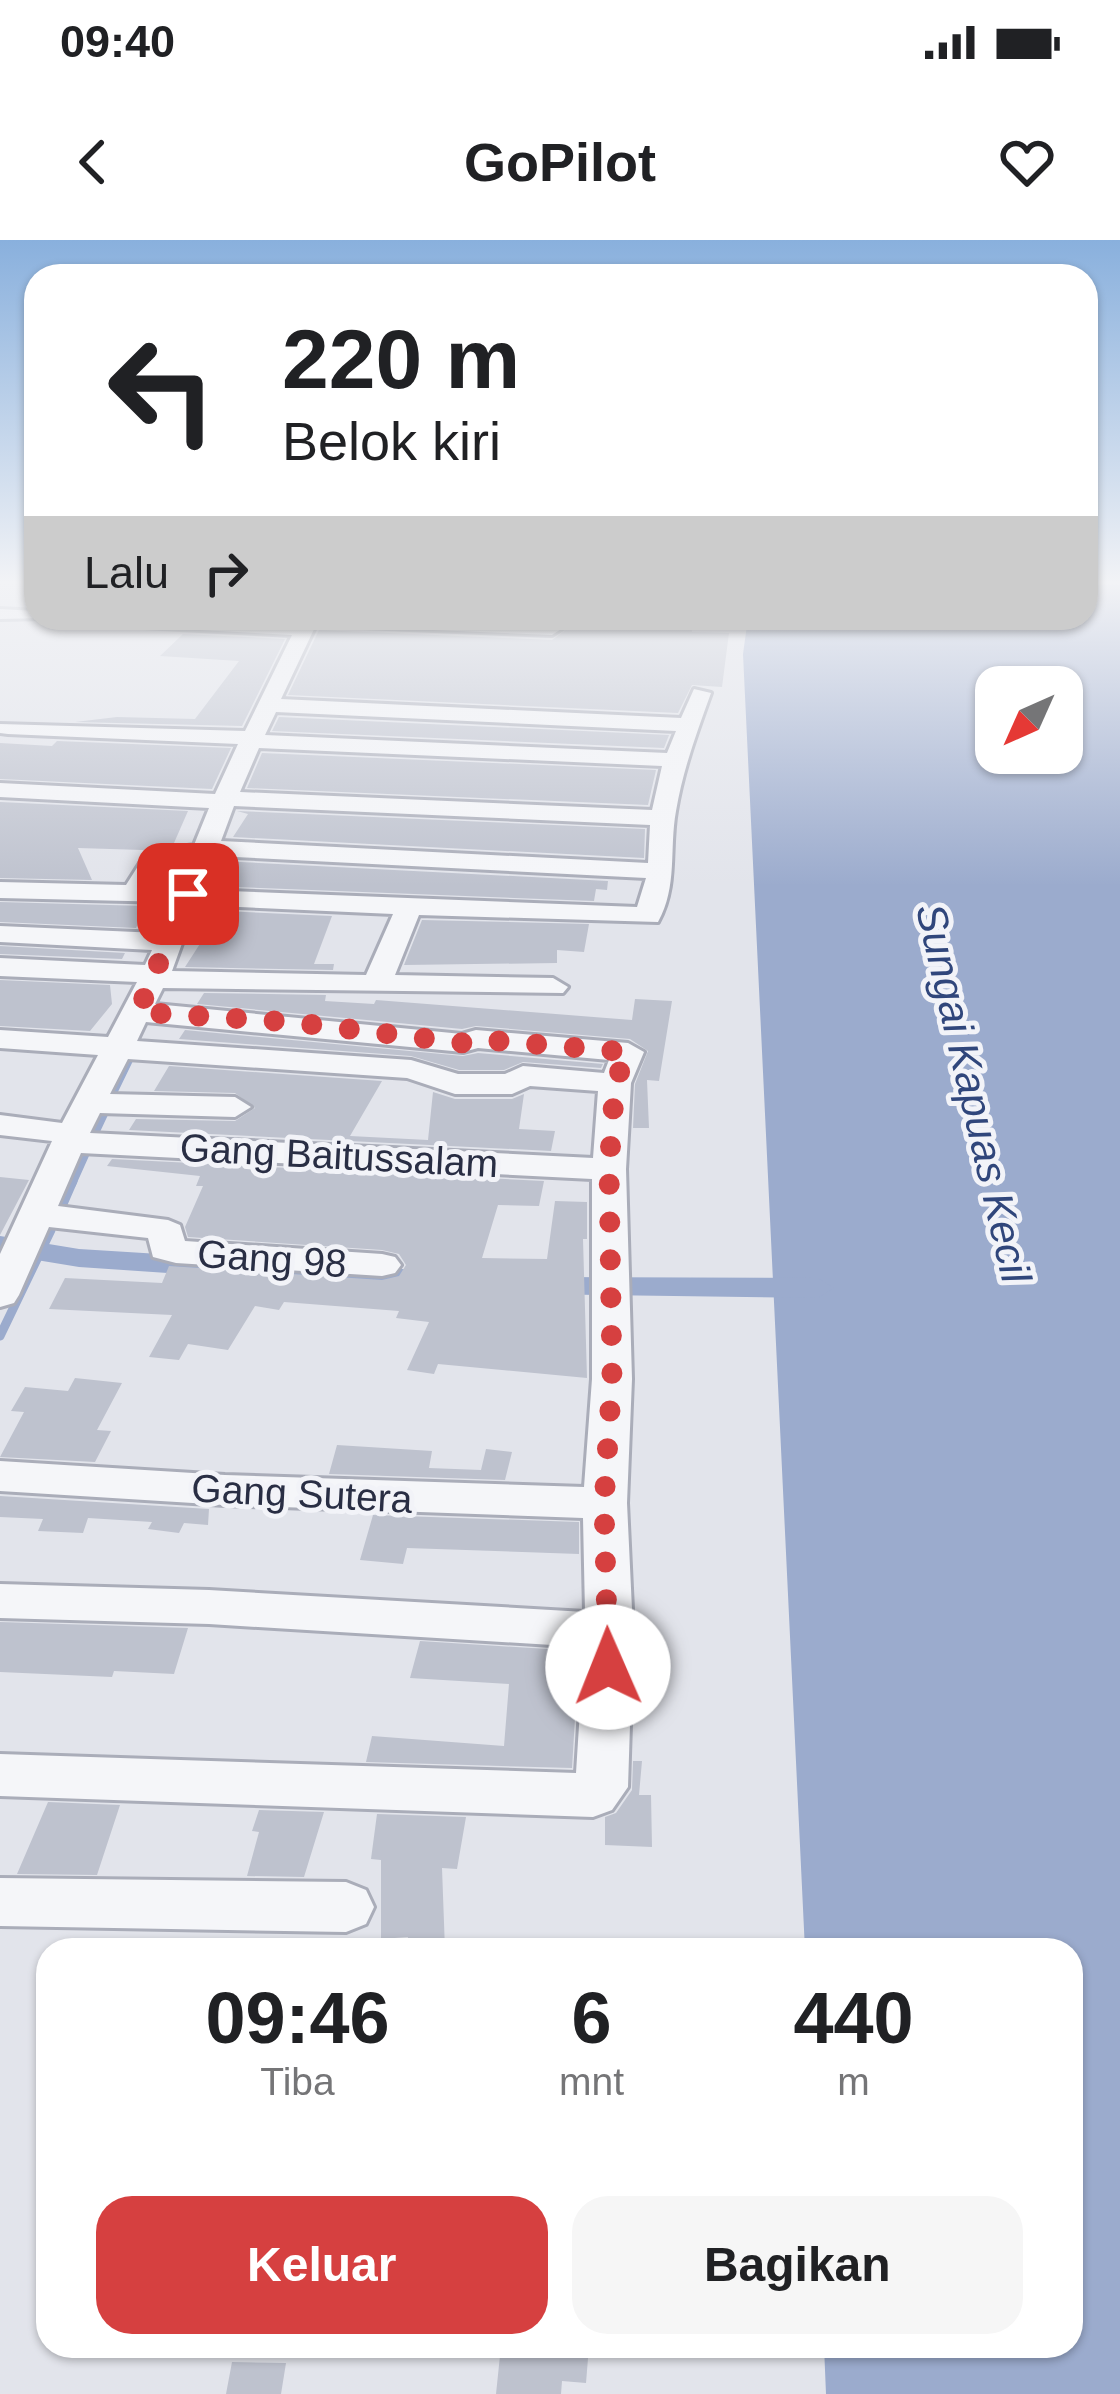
<!DOCTYPE html>
<html lang="id">
<head>
<meta charset="utf-8">
<style>
  :root { --surface:#fff; --page:#f6f6f6; --text:#202124; --muted:#757577; --accent:#d64040 }
  body { margin:0; font-family:Arial,sans-serif; background:var(--page); color:var(--text); height:100vh; display:flex; flex-direction:column; font-size:45px; white-space:nowrap }
  * { box-sizing:border-box; margin:0 }
  p { font-size:39px; color:var(--muted) }
  .icon { flex:none; width:66px; height:66px; fill:none; stroke:currentColor; stroke-width:2; stroke-linecap:round; stroke-linejoin:round }
  .map { position:relative; flex:1; overflow:hidden }
  .drawer { position:absolute; left:36px; top:1698px; width:1047px; height:420px; display:flex; flex-direction:column; background:var(--surface); border-radius:36px; box-shadow:0 3px 9px #0004 }
  .drawer>* { flex:none }
  .top-card { position:absolute; left:24px; top:24px; width:1074px; height:366px; border-radius:36px; box-shadow:0 3px 9px #0004; background:#fff; color:var(--text); overflow:hidden }
  .needle { width:78px; rotate:225deg }
  .fabs { position:absolute; left:975px; top:426px; display:grid; gap:24px }
  .fabs a { display:grid; place-items:center; width:108px; height:108px; border-radius:24px; background:var(--surface); box-shadow:0 3px 9px #0004; font-size:60px }
  .pin { position:absolute; display:grid; place-items:center; width:102px; height:102px; color:#fff; margin:-51px; border-radius:24px; box-shadow:0 6px 18px #0006 }
  .me { position:absolute; width:132px; margin:-66px; rotate:359deg; stroke-linejoin:round; filter:drop-shadow(0 0 9px #0008) }
  .turn { display:flex; align-items:center; gap:42px; height:252px; padding:0 60px; font-size:54px }
  .turn .icon { width:156px; height:156px; stroke-width:2.5 }
  .turn b { display:block; font-size:84px; line-height:102px }
  .then { display:flex; align-items:center; height:114px; padding:0 60px; background:#0003; gap:24px; font-size:45px }
  .eta { display:flex; justify-content:space-evenly; align-items:center; height:204px; text-align:center }
  .eta b { font-size:72px; font-weight:700; line-height:84px }
  .primary-button { display:flex; gap:24px; margin-top:auto; padding:24px 60px }
  .primary-button a { flex:1; height:138px; border-radius:36px; background:var(--accent); color:#fff; font-size:48px; font-weight:700; line-height:138px; text-align:center }
  .primary-button a+a { background:var(--page); color:var(--text) }
  .status { display:flex; justify-content:space-between; align-items:center; height:84px; padding:0 60px; background:var(--surface); direction:ltr }
  .status svg { height:33px; fill:currentColor }
  header { display:flex; justify-content:space-between; align-items:center; height:156px; padding:0 60px; background:var(--surface); font-size:54px; font-weight:700 }
  .map>svg:first-child { display:block }
  .water { fill:#9babcd; fill-rule:evenodd }
  .lines { fill:none; stroke-linecap:round; stroke-linejoin:round }
  .stream-far1 { stroke:#9babcd; stroke-width:8 }
  .stream { stroke:#9babcd; stroke-width:9 }
  .canal { fill:#9babcd; fill-rule:evenodd }
  .building { fill:#bec2ce }
  .minor-casing { stroke:#aaadb9; stroke-width:6 }
  .minor { fill:#f5f6f9; fill-rule:evenodd }
  .route { stroke:#d64040; stroke-width:21; stroke-dasharray:0 37.8 }
  .labels { text-anchor:middle; stroke-width:10; stroke-linejoin:round; paint-order:stroke }
  .street-label { font-size:39px; fill:#292e44; stroke:#f2f3f8 }
  .water-label { font-size:42px; font-style:italic; fill:#30467b; stroke:#f2f3f8 }
</style>
</head>
<body>
<div class="status"><b>09:40</b><svg viewBox="0 0 49 12"><path d="M0 12V9h3v3zM5 12V6h3v6zM10 12V3h3v9zM15 12V0h3v12zM26 1h20v11H26zM47 4h2v5h-2z"/></svg></div>
<header><svg class="icon" aria-label="back" viewBox="0 0 24 24"><path d="M15 5l-7 7 7 7"/></svg>GoPilot<svg class="icon" aria-label="heart" viewBox="0 0 24 24"><path d="M12 20l-8-8c-3-5 5-10 8-4 3-6 11-1 8 4z"/></svg></header>
<div class="map">
<svg width="1120" height="2154" viewBox="0 0 1120 2154">
  <rect width="100%" height="100%" fill="#e2e4eb"/>
  <path class="water" d="M1086,345H1120V2154H826L824,2106H1071V1710H805L743,414L748,378H1086ZM996,447H1062V513H996Z"/>
  <g class="lines">
    <path class="stream-far1" d="M113,853L129,820
      M96,891L104,874
      M72,944L85,915"/>
    <path class="stream" d="M63,964L73,941
      M0,1096L51,990"/>
    <path class="canal" d="M0,996L79,1009L434,1031L450,1041L434,1051L79,1027L0,1014Z
      M540,1037L818,1038L834,1048L818,1058L529,1054L524,1047L529,1040Z"/>
  </g>
  <path class="building" d="M582,378H691L692,392L729,393L722,447L692,445L678,473L288,455L319,390L552,400Z
    M183,394L285,399L242,486L75,482L117,477L195,479L239,421L160,416Z
    M279,477L669,495L664,508L272,491Z
    M57,501L231,508L212,549L0,539V503L52,506Z
    M262,513L656,530L648,565L247,548Z
    M0,562L188,571L174,603L143,610L78,608L92,640L0,638Z
    M237,571L645,589L644,618L233,597L248,574Z
    M220,621L608,641L607,650L596,649L594,661L208,646Z
    M0,662L146,666L136,688L0,682Z
    M199,670L332,676L314,724H334L333,730L185,727L205,696L193,687Z
    M422,680L589,684L584,712L557,710V723L404,725Z
    M0,706L125,713L122,719L0,714Z
    M0,740L110,745L112,764L90,791L0,786Z
    M204,753L326,755L325,761L374,764L376,760L632,780L635,759L672,761L659,841L647,840L649,888H633L635,844L648,811L630,799L476,786L462,789L197,764Z
    M185,790L463,816L478,813L603,824L601,828L523,822L504,830H459L411,816L179,799Z
    M169,826L382,841L350,896L428,900L433,852L455,859H512L524,854L519,889L555,891L551,911L129,890L136,879L235,881L255,868L235,853L154,851Z
    M112,919L544,941L539,966L498,965L482,1018L547,1019L555,961L587,962V999H583L587,1138L438,1124L434,1134L407,1130L429,1082L396,1078L399,1071L284,1062L279,1070L255,1066L228,1110L188,1104L179,1120L149,1117L172,1075L49,1069L65,1038L162,1043L169,1026L382,1040L399,1036L406,1025L399,1014L382,1010L188,997L185,987L203,946H196L200,936L107,926Z
    M0,937L29,940L0,995Z
    M75,1138L122,1143L97,1190L111,1191L95,1222L0,1217L24,1172L11,1171L25,1147L68,1151Z
    M337,1205L432,1211L429,1228L481,1230L486,1209L512,1212L505,1240L329,1234Z
    M0,1256L209,1269L208,1285L184,1283L179,1293L148,1289L152,1282L88,1278L83,1293L38,1291L43,1279L0,1277Z
    M373,1275L579,1282V1314L407,1308L403,1324L360,1320Z
    M0,1382L188,1388L174,1434L114,1431L112,1437L0,1432Z
    M420,1401L579,1411L572,1528L366,1522L372,1496L504,1506L509,1444L410,1438Z
    M633,1521H642L639,1555H651L652,1607L605,1605V1577L616,1573L632,1550Z
    M48,1562L120,1565L97,1635L17,1634Z
    M259,1570L324,1572L304,1637L247,1636L259,1592L252,1591Z
    M377,1574L466,1577L457,1629L442,1628L445,1710H406L408,1697L381,1699V1620L371,1619Z
    M501,2106H589L586,2143L562,2141L561,2154H496Z
    M232,2122L286,2123L281,2154H226Z"/>
  <g class="lines">
    <g class="minor-casing">
      <path id="minor" d="M0,369L36,371V378H44L0,379Z
        M59,378L298,384L301,378L548,383L556,378H578L552,395L316,385L281,459L681,478L694,449L711,453C697,492 683,529 676,571C669,609 678,646 658,682L419,675L395,735L553,738L568,747L563,753L163,748L155,764L462,794L476,790L628,803L644,812L631,843L626,929L632,1139L627,1263L633,1391L628,1547L612,1570L593,1577L0,1556V1514L576,1533L584,1407L209,1384L0,1378V1344L209,1350L585,1372L583,1278L225,1265L0,1251V1221L225,1235L584,1247L592,1139V939L81,913L58,966L168,980L180,985L185,1001L382,1014L395,1017L401,1025L395,1033L382,1036L176,1023L153,1017L148,998L49,987L19,1055L14,1063L0,1067V1014L52,901L0,895V875L62,883L98,815L0,808V790L108,797L137,742L0,736V718L145,725L152,710L0,702V686L158,693L171,662L0,658V642L126,645L147,612L194,605L209,568L0,557V543L215,554L238,504L8,494L0,493V484L245,491L292,395L68,383ZM276,472L676,491L667,513L265,495ZM259,508L662,526L652,570L240,552ZM234,566L650,585L648,623L221,601ZM215,616L646,638L637,667L202,650ZM188,621L178,646L155,639L165,624ZM196,665L393,674L366,735L172,731ZM146,782L463,812L478,808L609,820L604,833L523,826L505,834H458L411,820L137,801ZM128,819L407,838L455,854H512L530,846L598,851L593,918L90,893L100,873L235,877L251,867L235,857L110,854Z
        M0,1638L346,1642L366,1650L374,1667L366,1684L346,1692L0,1686Z"/>
    </g>
    <use href="#minor" class="minor"/>
  </g>
  <linearGradient id="sky" x2="0" y2="1"><stop stop-color="#89b0dd"/><stop offset="0.53" stop-color="#f2f3f6"/><stop offset="1" stop-color="#f2f3f6" stop-opacity="0"/></linearGradient>
  <rect width="1120" height="646" fill="url(#sky)"/>
  <g class="lines">
    <path class="route" d="M188,654L138,772L291,782L463,803L476,799L628,812L615,843L609,928L612,1139L604,1263L608,1427"/>
  </g>
  <g class="labels">
    <g class="street-label">
      <text transform="translate(339 915) rotate(3)" y="14">Gang Baitussalam</text>
      <text transform="translate(272 1018) rotate(4)" y="14">Gang 98</text>
      <text transform="translate(302 1253) rotate(3)" y="14">Gang Sutera</text>
    </g>
    <g class="water-label">
      <text transform="translate(974 853) rotate(77)" y="15">Sungai Kapuas Kecil</text>
    </g>
  </g>
</svg>
<div class="fabs">
<a><svg class="needle" viewBox="-14 -14 28 28"><path d="M0-13l5 13h-10z" fill="#e53935"/><path d="M0 13l5-13h-10z" fill="#757577"/></svg></a>
</div>
<div class="pin" style="left:188px;top:654px;background:#d93025"><svg class="icon" aria-label="arrive" viewBox="0 0 24 24"><path d="M6 21V4h12l-3 4 3 4H6"/></svg></div>
<svg class="me" style="left:608px;top:1427px" viewBox="-20 -20 40 40"><circle r="19" fill="#fff"/><path d="M0-13L10 11 0 6-10 11z" fill="#d64040"/></svg>
<div class="top-card">
<div class="turn"><svg class="icon" aria-label="left" viewBox="0 0 24 24"><path d="M17 20v-9H6M10 6l-5 5 5 5"/></svg><div><b>220 m</b>Belok kiri</div></div>
<div class="then">Lalu<svg class="icon" aria-label="right" viewBox="0 0 24 24"><path d="M7 20v-9h11M14 6l5 5-5 5"/></svg></div>
</div>
<section class="drawer">
<div class="eta">
<div><b>09:46</b><p>Tiba</p></div>
<div><b>6</b><p>mnt</p></div>
<div><b>440</b><p>m</p></div>
</div>
<div class="primary-button"><a>Keluar</a><a>Bagikan</a></div>
</section>
</div>
</body>
</html>
